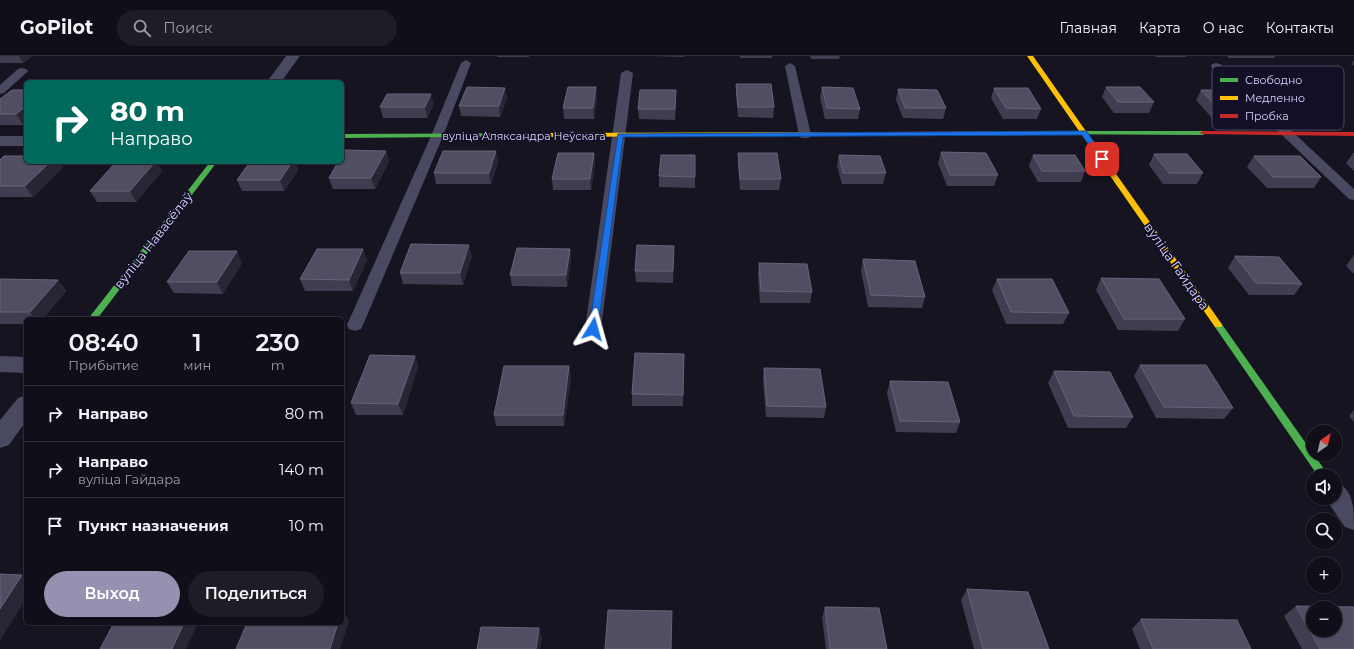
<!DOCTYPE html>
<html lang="ru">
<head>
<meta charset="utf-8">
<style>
  :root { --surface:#100f19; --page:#1e1d26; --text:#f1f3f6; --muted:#9c9ca2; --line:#302f38; --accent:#9591b1 }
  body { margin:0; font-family:Montserrat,sans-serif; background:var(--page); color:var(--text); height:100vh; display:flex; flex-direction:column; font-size:15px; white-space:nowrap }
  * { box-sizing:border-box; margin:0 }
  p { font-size:13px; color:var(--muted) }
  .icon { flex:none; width:22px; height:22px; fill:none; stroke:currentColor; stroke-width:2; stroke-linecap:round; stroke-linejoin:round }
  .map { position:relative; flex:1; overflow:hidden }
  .sheet { position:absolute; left:24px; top:261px; width:320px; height:308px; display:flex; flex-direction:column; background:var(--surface); border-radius:6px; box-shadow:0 1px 3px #0004,0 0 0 1px var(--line) }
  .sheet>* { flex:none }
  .top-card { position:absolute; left:24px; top:24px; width:320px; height:84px; border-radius:6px; box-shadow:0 1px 3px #0004,0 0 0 1px var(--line); background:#00695c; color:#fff; overflow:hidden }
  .needle { width:26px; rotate:34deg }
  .controls { position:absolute; left:1306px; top:369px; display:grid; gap:8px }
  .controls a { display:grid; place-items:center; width:36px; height:36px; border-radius:50%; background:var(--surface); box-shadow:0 1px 3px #0004,0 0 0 1px var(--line); font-size:20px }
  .pin { position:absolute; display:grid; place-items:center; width:34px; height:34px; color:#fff; margin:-17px; border-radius:8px; box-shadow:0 2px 6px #0006 }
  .me { position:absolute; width:44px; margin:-22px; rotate:8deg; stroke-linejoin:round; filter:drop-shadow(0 0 3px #0008) }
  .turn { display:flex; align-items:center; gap:14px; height:84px; padding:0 20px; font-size:18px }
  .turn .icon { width:52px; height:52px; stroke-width:2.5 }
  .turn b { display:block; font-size:28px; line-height:34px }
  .eta { display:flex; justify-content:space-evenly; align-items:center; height:68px; text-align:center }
  .eta b { font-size:24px; font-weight:600; line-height:28px }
  .button { display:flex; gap:8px; margin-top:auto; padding:8px 20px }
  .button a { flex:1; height:46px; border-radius:24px; background:var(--accent); color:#fff; font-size:16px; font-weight:600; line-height:46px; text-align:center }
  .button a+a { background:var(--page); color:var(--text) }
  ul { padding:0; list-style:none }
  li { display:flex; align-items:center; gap:12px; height:56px; padding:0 20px; border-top:1px solid var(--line) }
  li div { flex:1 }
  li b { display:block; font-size:15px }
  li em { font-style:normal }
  header { display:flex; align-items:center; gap:24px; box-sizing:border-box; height:56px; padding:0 20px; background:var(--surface); border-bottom:1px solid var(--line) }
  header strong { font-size:19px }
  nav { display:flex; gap:22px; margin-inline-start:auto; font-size:14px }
  .search { width:280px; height:36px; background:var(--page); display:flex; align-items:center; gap:10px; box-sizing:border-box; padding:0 14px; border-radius:22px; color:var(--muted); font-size:15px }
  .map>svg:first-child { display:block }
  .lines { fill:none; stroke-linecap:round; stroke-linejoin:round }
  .lane { fill:#4a4962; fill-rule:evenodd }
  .street { fill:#4a4962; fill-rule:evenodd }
  .fast { fill:#4caf50; fill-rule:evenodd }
  .slow { fill:#ffc107; fill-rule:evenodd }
  .jam { fill:#c62828; fill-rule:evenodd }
  .wall { fill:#403d50 }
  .shaded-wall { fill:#282635 }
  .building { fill:#504e63; stroke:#66637b; fill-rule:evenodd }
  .route { fill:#1a73e8; stroke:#114b97 }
  .labels { text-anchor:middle; stroke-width:3.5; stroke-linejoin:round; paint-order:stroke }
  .far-street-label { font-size:11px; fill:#d9d4ff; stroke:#130f26 }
  .street-label { font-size:13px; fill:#d9d4ff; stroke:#130f26 }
  .key { fill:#130f26; stroke:#4e4a67; stroke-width:1 }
  .key-label { font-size:11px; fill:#d9d4ff }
</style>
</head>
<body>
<header>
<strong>GoPilot</strong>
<div class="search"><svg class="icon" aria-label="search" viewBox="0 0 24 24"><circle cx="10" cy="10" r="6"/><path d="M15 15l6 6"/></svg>Поиск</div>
<nav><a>Главная</a><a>Карта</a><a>О нас</a><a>Контакты</a></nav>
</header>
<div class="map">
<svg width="1354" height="593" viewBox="0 0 1354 593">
  <rect width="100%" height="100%" fill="#161421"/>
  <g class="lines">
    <path class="lane" d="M466,4L471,7L443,80L363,269L361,273L355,275L349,273L347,269L431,80L461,7Z
      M790,7L795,10L811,79L809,82H801L799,79L785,10Z
      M1216,7L1220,8L1354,133V144L1349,143L1212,12L1211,10L1212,8Z
      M22,12L26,13L28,15L26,17L4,37L0,38V29L18,13Z
      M627,14L633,17L601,273L599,277L593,279L587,277L585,273L621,17Z"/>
    <path class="street" d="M286,0H300L281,26H267Z
      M0,80H26V90H0Z
      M0,300L26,301V317L0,316Z
      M26,339V365L9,389L0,392V364L18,342Z
      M1335,425C1354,433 1354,453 1354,474L1345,471L1325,442H1335Z"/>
    <path class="fast" d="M1035,75H1203L1206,77L1203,79L1033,78L1032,77Z
      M551,77L554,79L553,80L342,82V78Z
      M210,106H217L97,263H88Z
      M1218,266L1221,267L1329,420H1318L1215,271L1214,269Z"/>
    <path class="slow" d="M1027,0H1033L1221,267L1222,269L1221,271H1215Z
      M877,76L879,77V79L551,81L548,79L551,77Z"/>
    <path class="jam" d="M1035,75L1038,77L1037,78L877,80L874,78L877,76Z
      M1203,75L1354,76V80L1201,78L1200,77Z"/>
  </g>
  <path class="wall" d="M0,0H32L23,7H0Z
    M497,0H529V1H497Z
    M653,0H684V1Z
    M740,0H772V2H740Z
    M810,0H840L839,3H811Z
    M1155,0H1186V1H1156Z
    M1227,0H1275L1274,2H1229Z
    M1354,4V10L1352,8Z
    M1288,21L1334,31L1331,36H1324L1341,50L1334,61H1293L1277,45L1282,34L1294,35L1285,26Z
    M736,28L774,51L773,62L738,61L736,38Z
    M822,31L860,53L858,63H825L820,42Z
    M1106,31L1154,46L1149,57H1114L1102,41Z
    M994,32L1041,53L1037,63H1003L991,42Z
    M898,33L946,52L943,63L903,62L896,44Z
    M26,34V66L23,69H0V43Z
    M1201,34L1254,52L1248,62H1212L1196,44Z
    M507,42L500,61L461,60L459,50Z
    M597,42L594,63H564L563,52Z
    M676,45L675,64L639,63L638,53Z
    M434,48L427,62H383L380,51Z
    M386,95L389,105L375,133H333L329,122Z
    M496,95L498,106L491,128H436L434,117Z
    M941,96L998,119L994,130H947L938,107Z
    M1354,96V115L1346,107Z
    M594,97L595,108L591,134H553L552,123Z
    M738,97L781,123L779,134H740L738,108Z
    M1154,98L1203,117L1197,128H1163L1149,109Z
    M695,99V132L659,131V120Z
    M839,99L886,117L883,128H842L837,110Z
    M1033,99L1085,115L1081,126H1038L1029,110Z
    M1254,100L1321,121L1314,132H1267L1247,111Z
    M0,104L26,106H59L63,111L33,141H0Z
    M250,106H295L298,114L284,135H242L237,124Z
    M162,115L136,146H97L90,135Z
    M674,190L673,227L636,226L635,215Z
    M363,193L367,204L353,235H305L300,223Z
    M570,193L571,204L567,231L512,230L510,219Z
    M1354,199V218L1346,210Z
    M472,200L463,229L403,228L400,217Z
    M1235,200L1302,228L1294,239H1249L1228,212Z
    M863,203L925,241L922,252L868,251L861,215Z
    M242,207L223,238L174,237L167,226Z
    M759,207L812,236L810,247H760L758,219Z
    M1101,222L1185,263L1178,275L1118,274L1096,234Z
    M0,223L58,224L66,235L43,263H26V268H0Z
    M997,223L1069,257L1063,268H1006L992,234Z
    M684,298L683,350H632V338Z
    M415,300L418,311L403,359H356L351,347Z
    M1140,309L1233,352L1224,363L1156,362L1134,320Z
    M569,310L571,322L564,370H496L494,359Z
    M764,312L826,351L824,362L766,361L763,324Z
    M1054,315L1133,361L1126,372H1068L1048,327Z
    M890,325L960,366L956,377L896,376L887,337Z
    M1354,354V366L1349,360Z
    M967,533L1049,593H974L961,544Z
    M1296,550L1354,593H1302L1284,560Z
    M825,551L887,593H826L822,562Z
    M1141,563L1251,593H1140L1132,573Z"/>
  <path class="shaded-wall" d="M19,0H32L23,7Z
    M596,31L597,42L594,63L593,52Z
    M505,32L507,42L500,61L499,50Z
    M431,38L434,48L427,62L425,51Z
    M26,50V66L23,69L16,58Z
    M386,95L389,105L375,133L371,122Z
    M496,95L498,106L491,128L489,117Z
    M594,97L595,108L591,134L590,123Z
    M50,106H59L63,111L33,141L25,130Z
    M155,106H157L162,115L136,146L130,135Z
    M292,106H295L298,114L284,135L280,124Z
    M469,189L472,200L463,229L460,217Z
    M363,193L367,204L353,235L349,224Z
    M570,193L571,204L567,231L566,219Z
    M237,195L242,207L223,238L217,226Z
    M58,224L66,235L43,263H35L30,256Z
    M415,300L418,311L403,359L398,348Z
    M569,310L571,322L564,370L563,359Z
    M22,519L26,522V543L0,584V553Z
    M343,555L349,565L340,593H330L338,567H342Z
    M184,567H198L186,593H172Z
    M539,572L542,582L540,593H536Z"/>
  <path class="building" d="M736,28H771L774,51H738Z
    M467,31L505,32L499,50H459Z
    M568,31H596L593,52H563Z
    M822,31L853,32L860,53L827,52Z
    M1106,31H1140L1154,46H1118Z
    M994,32H1028L1041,53L1006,52Z
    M898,33L937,34L946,52H905Z
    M12,34H26V50L16,58H0V43Z
    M640,34H676L675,53H638Z
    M1201,34H1236L1254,52L1217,51Z
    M387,38H431L425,51H380Z
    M345,94L386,95L371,122H329L338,106H342V99Z
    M443,95H496L489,117H434Z
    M941,96L986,97L998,119H950Z
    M558,97H594L590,123H552Z
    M738,97H777L781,123H740Z
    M1154,98H1187L1203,117H1169Z
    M661,99H695V121L659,120Z
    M839,99L880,100L886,117H843Z
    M1033,99H1075L1085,115H1042Z
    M4,100H26V106H50L25,130H0V104Z
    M1254,100H1300L1321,121H1273Z
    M116,106H155L130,135H90Z
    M250,106H292L280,124H237Z
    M411,188L469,189L460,217H400Z
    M637,189L674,190L673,215H635Z
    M517,192L570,193L566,219H510Z
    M317,193H363L349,224L300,223Z
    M189,195H237L217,226H167Z
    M1235,200L1279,201L1302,228L1256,227Z
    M863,203L915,205L925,241L871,239Z
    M759,207L807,208L812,236L761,235Z
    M1101,222L1159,223L1185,263H1124Z
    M0,223L58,224L30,256H0Z
    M997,223H1052L1069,257L1011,256Z
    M635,297L684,298L683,339L632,338Z
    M370,299L415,300L398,348L351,347Z
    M1140,309H1206L1233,352L1164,351Z
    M504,310H569L563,359H494Z
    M764,312L820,313L826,351L767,350Z
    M1054,315L1110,316L1133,361L1074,360Z
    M890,325L948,326L960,366L900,365Z
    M0,518L22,519L0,553Z
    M967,533L1028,536L1049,593H983Z
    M1296,550L1354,551V593H1320ZM1313,552H1335V574H1313Z
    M825,551L879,552L887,593H830Z
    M608,554L672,555L671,593H605Z
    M1141,563L1237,564L1251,593H1153Z
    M114,567H184L172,593H100Z
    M247,567H338L330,593H236Z
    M481,571L539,572L536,593H477Z"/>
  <path class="route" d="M1084,75L1087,76L1105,101V104H1100L1082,79L623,81L598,273L593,276L589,273L618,78Z"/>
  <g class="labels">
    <g class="far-street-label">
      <text x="524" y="84">вуліца Аляксандра Неўскага</text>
    </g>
    <g class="street-label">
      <text transform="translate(153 184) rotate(-52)" y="5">вуліца Навасёлаў</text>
      <text transform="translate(1177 210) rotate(55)" y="5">вуліца Гайдара</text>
    </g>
  </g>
  <rect x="1212" y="10" width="132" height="64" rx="6" class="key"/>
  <rect x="1220" y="22" width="18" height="4" fill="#4caf50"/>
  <rect x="1220" y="40" width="18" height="4" fill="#ffc107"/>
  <rect x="1220" y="58" width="18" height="4" fill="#c62828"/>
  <g class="key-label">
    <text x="1245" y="28">Свободно</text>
    <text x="1245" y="46">Медленно</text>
    <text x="1245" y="64">Пробка</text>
  </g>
</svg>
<div class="controls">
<a><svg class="needle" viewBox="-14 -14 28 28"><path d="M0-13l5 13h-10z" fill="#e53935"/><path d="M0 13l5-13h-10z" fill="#9c9ca2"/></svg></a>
<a><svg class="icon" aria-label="sound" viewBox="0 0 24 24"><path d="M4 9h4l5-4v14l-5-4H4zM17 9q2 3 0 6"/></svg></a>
<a><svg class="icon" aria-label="search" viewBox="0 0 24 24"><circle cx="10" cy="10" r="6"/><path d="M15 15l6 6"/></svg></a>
<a>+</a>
<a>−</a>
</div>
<div class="pin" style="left:1102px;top:103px;background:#d93025"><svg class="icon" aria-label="arrive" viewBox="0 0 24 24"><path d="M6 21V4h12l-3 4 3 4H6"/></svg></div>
<svg class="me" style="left:593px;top:273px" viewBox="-20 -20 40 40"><path d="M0-17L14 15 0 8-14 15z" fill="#1a73e8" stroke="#fff" stroke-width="4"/></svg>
<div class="top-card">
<div class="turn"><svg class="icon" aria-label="right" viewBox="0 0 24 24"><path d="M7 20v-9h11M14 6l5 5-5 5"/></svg><div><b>80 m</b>Направо</div></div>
</div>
<section class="sheet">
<div class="eta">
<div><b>08:40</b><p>Прибытие</p></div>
<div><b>1</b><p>мин</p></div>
<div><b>230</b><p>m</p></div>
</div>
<ul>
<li><svg class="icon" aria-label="right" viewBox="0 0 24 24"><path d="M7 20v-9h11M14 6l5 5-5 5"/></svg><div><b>Направо</b></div><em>80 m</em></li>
<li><svg class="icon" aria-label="right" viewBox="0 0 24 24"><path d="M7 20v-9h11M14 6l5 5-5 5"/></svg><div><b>Направо</b><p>вуліца Гайдара</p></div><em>140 m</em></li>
<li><svg class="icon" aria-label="arrive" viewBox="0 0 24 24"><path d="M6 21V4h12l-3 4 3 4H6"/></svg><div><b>Пункт назначения</b></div><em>10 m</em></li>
</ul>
<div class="button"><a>Выход</a><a>Поделиться</a></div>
</section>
</div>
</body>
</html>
